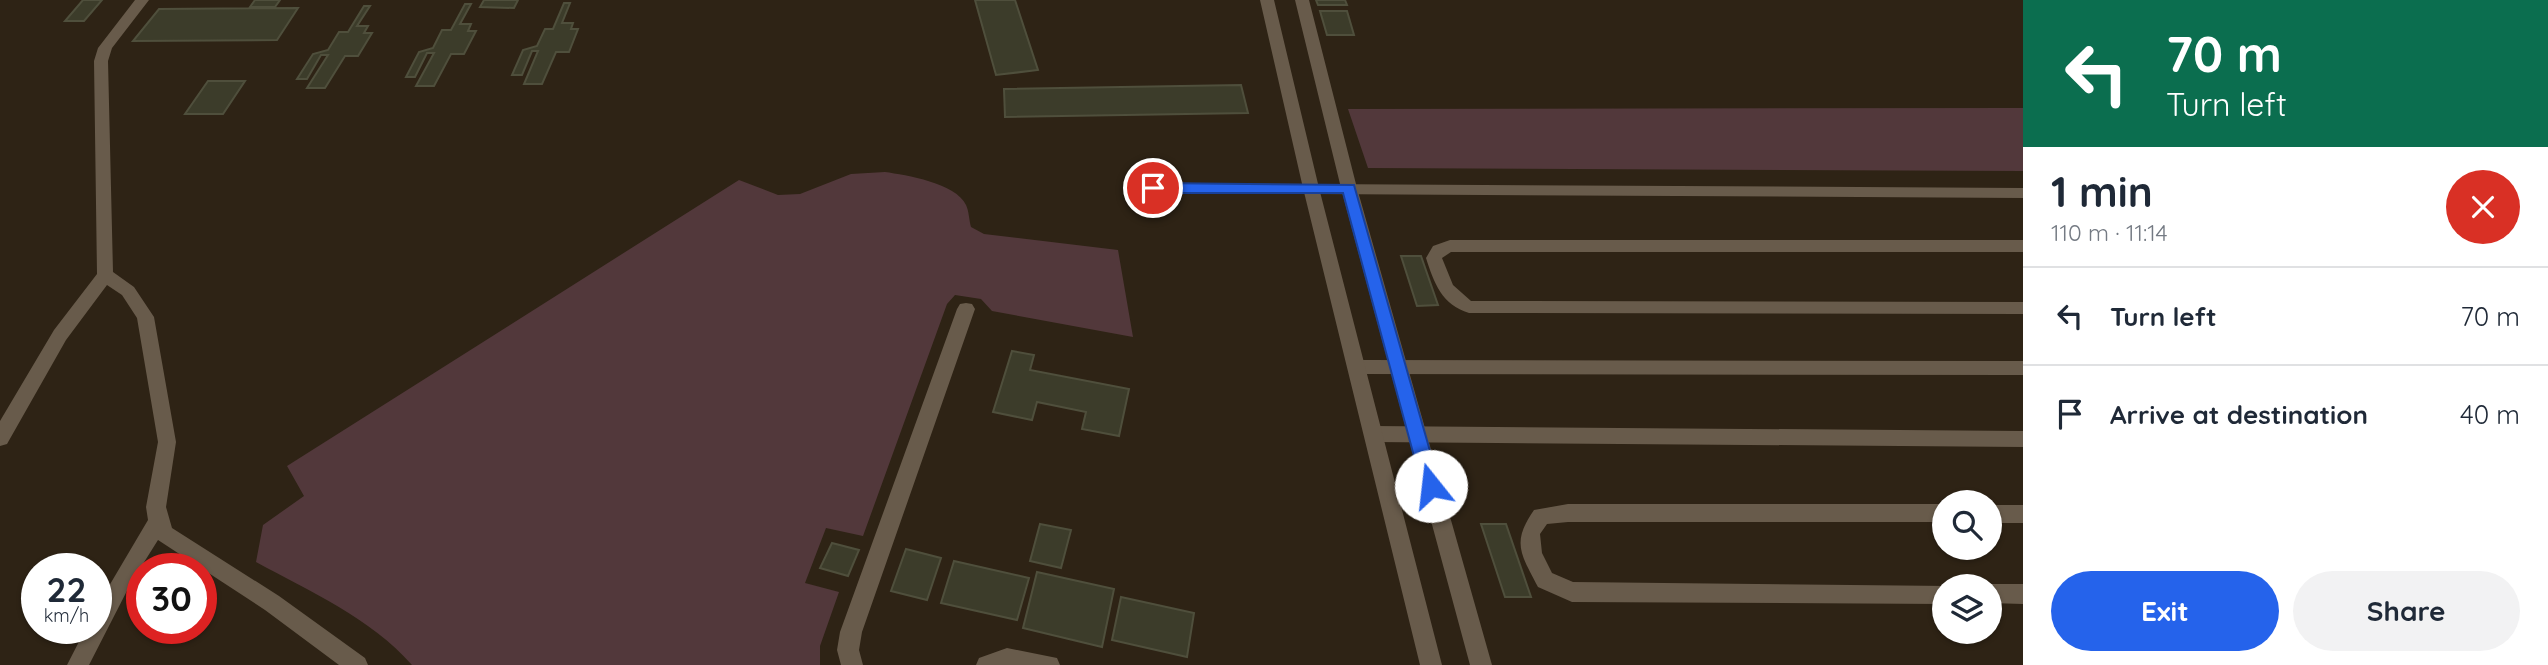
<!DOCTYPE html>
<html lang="en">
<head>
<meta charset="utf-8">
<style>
  :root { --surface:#fff; --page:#f2f2f3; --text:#1f2937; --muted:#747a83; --line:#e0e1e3; --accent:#2563eb }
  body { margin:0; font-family:Quicksand,sans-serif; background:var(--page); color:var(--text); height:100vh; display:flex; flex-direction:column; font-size:26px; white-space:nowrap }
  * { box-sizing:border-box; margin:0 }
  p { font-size:23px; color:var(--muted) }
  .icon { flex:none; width:38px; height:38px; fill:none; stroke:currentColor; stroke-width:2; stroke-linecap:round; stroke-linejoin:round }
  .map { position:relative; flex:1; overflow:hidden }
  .details { display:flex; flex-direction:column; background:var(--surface); width:525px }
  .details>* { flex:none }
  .top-card { background:#0b6e4f; color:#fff; overflow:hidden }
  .controls { position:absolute; left:1932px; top:490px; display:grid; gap:14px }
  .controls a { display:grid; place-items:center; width:70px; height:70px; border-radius:50%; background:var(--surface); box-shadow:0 2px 5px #0004; font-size:35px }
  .speed { position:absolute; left:21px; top:553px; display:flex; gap:14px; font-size:35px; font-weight:700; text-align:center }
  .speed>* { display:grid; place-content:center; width:91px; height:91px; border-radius:50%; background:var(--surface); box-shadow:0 2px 5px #0004; line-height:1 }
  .speed small { font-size:18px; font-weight:400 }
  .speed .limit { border:10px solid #d22; background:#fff; color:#111 }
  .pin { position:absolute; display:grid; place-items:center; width:60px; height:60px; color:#fff; margin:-30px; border:4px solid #fff; border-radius:50%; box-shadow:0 2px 7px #0007 }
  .me { position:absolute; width:77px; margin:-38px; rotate:344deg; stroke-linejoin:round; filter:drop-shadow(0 0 5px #0008) }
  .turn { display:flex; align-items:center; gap:24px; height:147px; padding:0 28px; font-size:32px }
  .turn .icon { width:91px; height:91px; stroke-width:2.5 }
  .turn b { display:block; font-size:49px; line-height:60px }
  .round { display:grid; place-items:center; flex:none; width:74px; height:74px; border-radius:37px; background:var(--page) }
  .head { display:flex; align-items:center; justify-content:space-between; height:119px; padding:0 28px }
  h1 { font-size:42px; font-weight:700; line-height:52px }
  .button { display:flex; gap:14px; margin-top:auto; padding:14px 28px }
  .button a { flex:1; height:80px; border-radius:42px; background:var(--accent); color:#fff; font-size:28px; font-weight:700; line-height:80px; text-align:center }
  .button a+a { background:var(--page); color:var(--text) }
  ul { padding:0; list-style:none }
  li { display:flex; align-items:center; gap:21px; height:98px; padding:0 28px; border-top:2px solid var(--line) }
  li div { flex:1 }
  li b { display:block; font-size:26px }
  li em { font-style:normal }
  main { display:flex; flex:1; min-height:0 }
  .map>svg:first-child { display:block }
  .green { fill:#52383b }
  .building { fill:#3c3c2a; stroke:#4f4f3c; stroke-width:2 }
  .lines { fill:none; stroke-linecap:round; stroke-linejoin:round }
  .service { fill:#685b4b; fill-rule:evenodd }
  .minor { fill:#685b4b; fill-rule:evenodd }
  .route { fill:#2563eb; stroke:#184099; stroke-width:2 }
</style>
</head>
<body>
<main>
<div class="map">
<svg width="2023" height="665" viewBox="0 0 2023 665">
  <rect width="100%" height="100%" fill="#2e2315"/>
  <path class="green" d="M2023,108V171L1368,168L1348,109Z
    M885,172C906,175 956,183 966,205C969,211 969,220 971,227L984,234L1118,250L1133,337L992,311L981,299L955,295L947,304L863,536L826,528L805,583L839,592L820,646V665H412C371,618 309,591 256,562L263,525L304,496L287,466L739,180L778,195L800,194L851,174Z"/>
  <path class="building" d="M83,0H102L84,21H65Z
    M255,0H280L275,7H250Z
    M484,0H518L514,8L480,7Z
    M975,0H1015L1038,70L996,75Z
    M1316,0H1345L1347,5H1318Z
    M564,3H570L562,23H573L571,29H578L569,52H556L542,84H524L538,51H532L522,75H512L523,50L537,46L545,29H553Z
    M465,4H471L460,24H471L468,31H476L464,54H451L434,86H416L434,53H427L415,77H406L419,52L433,48L442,30H451Z
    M364,6H370L357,26H368L364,33H372L358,56H345L325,88H307L328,55H321L307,79H297L313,54L328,50L339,32H348Z
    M298,8L277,40L133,41L159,9Z
    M1320,11H1347L1354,35H1327Z
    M208,81H245L223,114H185Z
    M1241,85L1248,113L1005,117L1004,89Z
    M1401,256H1421L1438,305L1417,306Z
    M1012,351L1034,355L1030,370L1129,389L1119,436L1082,429L1086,412L1037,402L1032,420L993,412Z
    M1040,524L1071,530L1061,568L1030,561Z
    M1481,524H1506L1531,597H1505Z
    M832,543L859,550L848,576L820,568Z
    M906,549L941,558L927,600L891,591Z
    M954,561L1029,578L1017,620L941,603Z
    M1037,572L1114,589L1102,647L1023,628Z
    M1121,597L1194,613L1187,657L1112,640Z"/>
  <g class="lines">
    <path class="service" d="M135,0H149L112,48L108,61L113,272L134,287L154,317L176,442L166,507L172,528L279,596L365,658L368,665H339L265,610L158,540L131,583L89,665H67L86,628H96V608L148,520L146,507L158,442L137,318L122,295L107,285L66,340L7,444L0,446V421L54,330L97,274L94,61L98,48Z
      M1153,183L2023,188V198L1153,193L1145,188Z
      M1450,240H2023V252H1451L1442,258L1453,285L1471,301L2023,302V314L1469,313C1442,305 1434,283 1426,258L1433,246Z
      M966,303L972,304L975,309L862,632L859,650L863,665H841L837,650L840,632L957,309L960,304Z
      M1357,360L2023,361V375L1357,374L1351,372L1348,367L1351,362Z
      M1373,426L2023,431V447L1373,442L1366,439L1364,434L1366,429Z
      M1568,504H1944V522H1568L1547,524L1540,534L1542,553L1552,573L1573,582L1949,586H1944V604L1572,602L1538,587C1521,554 1511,543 1534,510Z
      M1990,505H2023V523H1990Z
      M1990,584H2023V604L1990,603V586H1985Z
      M1007,648L1057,658L1060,665H976L979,658Z"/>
    <path class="minor" d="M1260,0H1274L1319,188L1442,665H1420L1303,188Z
      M1295,0H1309L1357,188L1492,665H1470L1341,188Z"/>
  </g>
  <path class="route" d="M1153,183L1354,185L1440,486L1437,492L1431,494L1425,492L1422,486L1343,193H1153L1146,188Z"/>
</svg>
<div class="controls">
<a><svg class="icon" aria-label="search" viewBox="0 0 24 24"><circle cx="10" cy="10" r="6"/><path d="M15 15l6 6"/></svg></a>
<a><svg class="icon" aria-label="layers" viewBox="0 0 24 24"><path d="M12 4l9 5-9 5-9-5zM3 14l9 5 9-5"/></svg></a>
</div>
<div class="speed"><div>22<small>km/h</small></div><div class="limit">30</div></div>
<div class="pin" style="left:1153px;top:188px;background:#d93025"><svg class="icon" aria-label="arrive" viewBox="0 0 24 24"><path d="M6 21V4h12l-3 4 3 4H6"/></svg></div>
<svg class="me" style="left:1431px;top:486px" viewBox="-20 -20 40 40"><circle r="19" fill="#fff"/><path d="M0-13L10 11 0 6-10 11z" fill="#2563eb"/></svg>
</div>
<section class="details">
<div class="top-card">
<div class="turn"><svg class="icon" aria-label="left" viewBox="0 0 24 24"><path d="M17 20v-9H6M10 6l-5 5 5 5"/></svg><div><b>70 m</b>Turn left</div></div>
</div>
<div class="head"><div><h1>1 min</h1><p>110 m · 11:14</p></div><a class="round" style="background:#d93025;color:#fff"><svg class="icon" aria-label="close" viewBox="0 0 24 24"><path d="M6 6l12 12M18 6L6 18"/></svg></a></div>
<ul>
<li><svg class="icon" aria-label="left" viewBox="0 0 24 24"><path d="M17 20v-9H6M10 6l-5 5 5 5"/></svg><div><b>Turn left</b></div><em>70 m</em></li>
<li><svg class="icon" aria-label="arrive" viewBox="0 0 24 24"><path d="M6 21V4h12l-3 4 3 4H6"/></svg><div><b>Arrive at destination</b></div><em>40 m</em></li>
</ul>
<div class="button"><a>Exit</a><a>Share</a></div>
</section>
</main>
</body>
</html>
